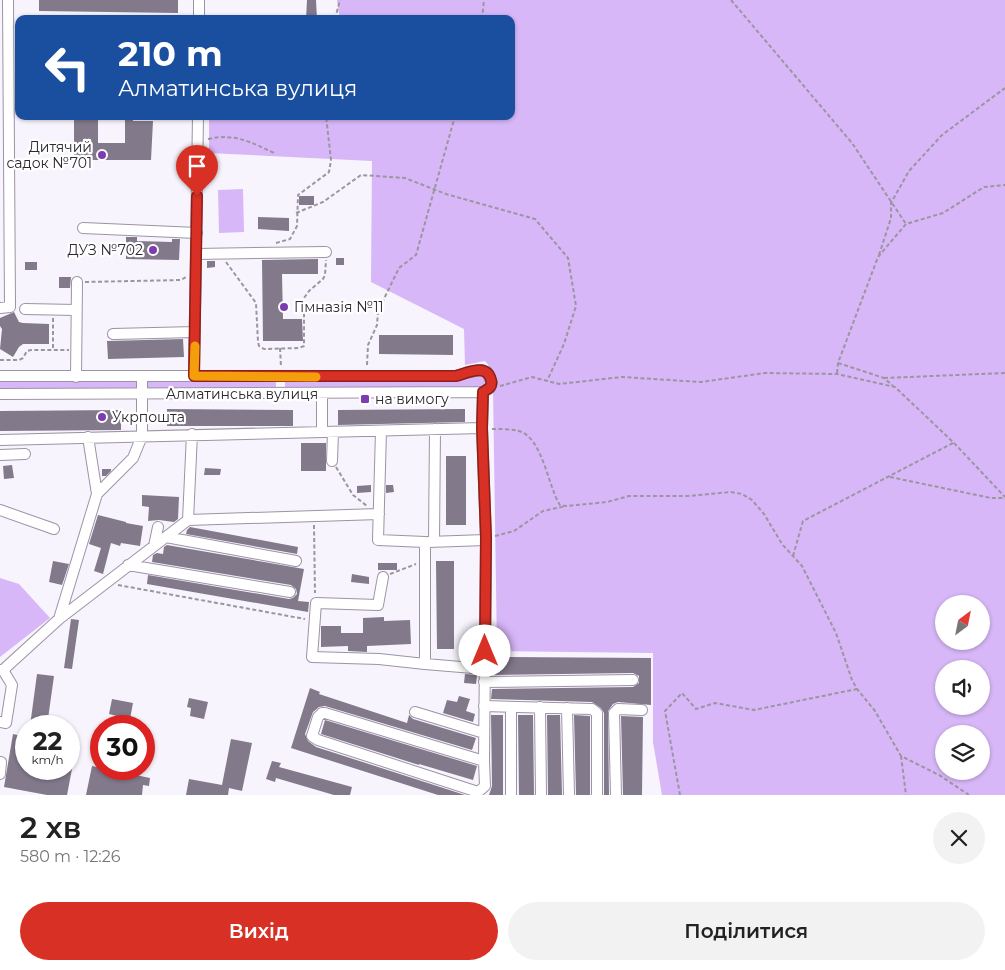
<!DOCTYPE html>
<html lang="uk">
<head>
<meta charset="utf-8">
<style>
  :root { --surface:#fff; --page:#f2f2f2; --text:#222; --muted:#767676; --accent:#d93025 }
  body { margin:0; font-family:Montserrat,sans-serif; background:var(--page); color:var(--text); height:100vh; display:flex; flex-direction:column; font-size:19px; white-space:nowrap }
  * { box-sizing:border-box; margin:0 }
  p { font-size:16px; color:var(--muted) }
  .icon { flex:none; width:28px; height:28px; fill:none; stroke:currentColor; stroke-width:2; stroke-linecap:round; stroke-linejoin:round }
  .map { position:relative; height:795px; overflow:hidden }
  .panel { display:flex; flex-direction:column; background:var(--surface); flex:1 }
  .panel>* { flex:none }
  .banner { position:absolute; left:15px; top:15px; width:500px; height:105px; border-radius:10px; box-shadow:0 1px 4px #0004; background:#1a4fa0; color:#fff; overflow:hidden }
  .needle { width:32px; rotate:32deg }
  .tools { position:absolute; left:935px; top:595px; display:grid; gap:10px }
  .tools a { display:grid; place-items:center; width:55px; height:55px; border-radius:50%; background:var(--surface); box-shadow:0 1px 4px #0004; font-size:25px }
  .speed { position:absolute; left:15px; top:715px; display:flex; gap:10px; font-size:25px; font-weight:700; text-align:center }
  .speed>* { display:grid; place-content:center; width:65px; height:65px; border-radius:50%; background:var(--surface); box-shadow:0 1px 4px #0004; line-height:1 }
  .speed small { font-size:12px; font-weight:400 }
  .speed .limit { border:8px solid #d22; background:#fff; color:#111 }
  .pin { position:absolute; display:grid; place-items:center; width:42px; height:42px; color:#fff; margin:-51px -21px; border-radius:50% 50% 50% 0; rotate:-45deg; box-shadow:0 0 5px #0007 }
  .pin .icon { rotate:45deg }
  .me { position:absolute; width:55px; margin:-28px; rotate:0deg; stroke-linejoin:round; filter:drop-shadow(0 0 4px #0008) }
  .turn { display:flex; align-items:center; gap:18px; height:105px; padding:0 20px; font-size:22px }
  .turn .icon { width:65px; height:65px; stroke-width:2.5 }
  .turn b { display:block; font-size:35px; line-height:42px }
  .round { display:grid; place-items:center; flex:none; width:52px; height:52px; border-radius:26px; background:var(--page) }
  .head { display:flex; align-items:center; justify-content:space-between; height:85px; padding:0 20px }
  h1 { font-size:30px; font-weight:600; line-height:38px }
  .primary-button { display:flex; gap:10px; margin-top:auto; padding:10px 20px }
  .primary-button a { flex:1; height:58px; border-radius:30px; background:var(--accent); color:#fff; font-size:20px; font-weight:600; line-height:58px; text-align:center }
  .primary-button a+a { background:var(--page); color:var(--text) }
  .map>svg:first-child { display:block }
  .green { fill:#d7b7f7; fill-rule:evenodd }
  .building { fill:#82798b }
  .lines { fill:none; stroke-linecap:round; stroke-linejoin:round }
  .minor-casing { stroke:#9c93a6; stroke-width:12 }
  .path { stroke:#9a969f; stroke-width:2; stroke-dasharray:4 2.5; stroke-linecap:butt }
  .minor { stroke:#fff; stroke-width:10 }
  .route-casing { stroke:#8d1f18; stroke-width:12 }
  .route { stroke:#d93025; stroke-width:9 }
  .slow { stroke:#f59e0b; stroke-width:9 }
  .poi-dot { fill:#7e3cb1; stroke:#fff; stroke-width:2 }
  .labels { text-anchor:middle; stroke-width:4.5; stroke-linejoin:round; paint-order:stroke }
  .poi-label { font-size:14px; fill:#2c2830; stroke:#fff; text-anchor:start }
  .street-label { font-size:14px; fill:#2c2830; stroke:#fff }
</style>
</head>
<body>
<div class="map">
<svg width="1005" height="795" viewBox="0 0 1005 795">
  <rect width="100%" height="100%" fill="#f8f4fd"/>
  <path class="green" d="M337,0H1005V795H662L653,742V653L497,651L493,388C495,377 492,369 485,361L465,365L464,329L371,282L372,161L209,153V116H511V19H340ZM944,604H981V641H944ZM944,669H981V706H944ZM944,734H981V771H944Z
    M243,189L244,232L219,233L218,190Z
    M475,374L481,375L487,379V385L483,388L285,390V381L455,380Z
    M0,380L138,381V389H0Z
    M148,381L276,382V390H148Z
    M0,578L19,584L50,618L0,657Z"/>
  <path class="building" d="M39,0H178V13L39,11Z
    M307,0H316L317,19H306Z
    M125,116H133V121H153L151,160H74V119H98V143H125Z
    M299,196H314V205H299Z
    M258,217L289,218V231L258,229Z
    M126,237H137V241L172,242V239H180L179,260L126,259Z
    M336,258H344V265H336Z
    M318,259V274H282L283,319H302L303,341H263L262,260Z
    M207,261H215V267L207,268Z
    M25,262H37V270H25Z
    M59,277H71L70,288H59Z
    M14,312L19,322L23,323L49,324V344H23L19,347L13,357L0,349L2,329L0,326V318Z
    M379,335H453V355L379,354Z
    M183,339L184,357L108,359L107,341Z
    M167,409L293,410V426H167Z
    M465,409V422L338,425V410Z
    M121,410V430L0,431V411Z
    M301,443H326V471H301Z
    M446,456H466V525H446Z
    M12,465L14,478L4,479L3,466Z
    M205,468L221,469L220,475H204Z
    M102,469H111V471L106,476H102Z
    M371,485V492L357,493V486Z
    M386,485H393L394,492L386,493Z
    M142,495L179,497L178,519L174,522L159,520L148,521L149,507L142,506Z
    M98,515L126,522V523L143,526L140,546L121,543L120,546L111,543L103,574L94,571L101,548L89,544Z
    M190,527L298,547L297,554L186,534L187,530Z
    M167,545L304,569L298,601L309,602L308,612L147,584L148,575L289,599L293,598L297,594L296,589L291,585L152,562L153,555L157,553L163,554L164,547Z
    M53,561L69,564L62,585L49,582Z
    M436,561H454V649H437Z
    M378,563H397V570H378Z
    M352,574L369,577V584L351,582Z
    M384,617V621L410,620L411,644L367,646V652L348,651V646L321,647V626H341V633H363V618Z
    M71,619L79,620L72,669L64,668Z
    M492,657L651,658V705L618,702L613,704L608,711L609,795H604V713L601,708L592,702L491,699L492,689L633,687L639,683V676L633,673L492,675Z
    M37,674L54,676L47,726H30Z
    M465,674L477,675L476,684L464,683Z
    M310,688L320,692L319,694L407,723L409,715L413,719L476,738L472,750L325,706L319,707L313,712L305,734L308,741L316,747L465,795H438L291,748Z
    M459,696L470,699L466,711L475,714L473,722L443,713L447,700L457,702Z
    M189,698L208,702L204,719L190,716L191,708L187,707Z
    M112,699L133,703L130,719L109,714Z
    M491,715H503V795H489L492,786Z
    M518,715H533L534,795H519Z
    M547,715H560L562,795H548Z
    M574,715L590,716V795H576Z
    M621,716L643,717L642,795H623Z
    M325,720L477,766L473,780L419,764V765L321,734Z
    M13,734L26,737V769H72L67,795H47L4,787Z
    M231,739L252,743L242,791L229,788L228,795H186L189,779L222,785Z
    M272,761L281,763L279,767L352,787L350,795H334L276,778L275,782L266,779Z
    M92,766L150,778L149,786L143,785L142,795H86Z"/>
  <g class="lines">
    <g class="minor-casing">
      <path id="minor" d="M199,19V0
        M83,228L197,233
        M196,254L326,252
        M0,308L10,307L8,0
        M25,309L76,310
        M113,334L195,332
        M0,376H455L475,371L482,370L487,372L492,383L490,388L483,392
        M194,376L198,116
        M76,377L77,282
        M483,392L482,428L486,540L484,761L485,786L478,792L318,740L312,736L318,717L322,713H325L484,761
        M0,394L483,392
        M381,431L378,540L425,542V664L485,669
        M322,432V393
        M0,440L482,428
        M0,455L25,454
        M332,461L333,432
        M97,494L133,458L142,436V377
        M0,510L54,529
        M188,520L379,514
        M166,537L296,561
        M434,541L435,429
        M428,542L486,540
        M154,546L158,527
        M128,565L290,592
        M383,577L378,605L316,603L312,657L379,659L425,664
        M59,619L97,494L88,437
        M0,670H3L12,685L6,723L0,722
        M3,670L59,619L188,520L192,434
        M484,682L633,680
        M484,706L592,709L597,713V795
        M540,707L541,795
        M567,708L569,795
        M415,712L484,733
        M0,774L1,762
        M511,795V707
        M616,795L614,713L618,709L642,710"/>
    </g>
    <path class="path" d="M731,0L852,143L906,224
      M335,19L340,0
      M482,19L484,0
      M208,139C234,133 251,142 274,153
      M296,213L323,202L361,175L405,178L446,194L535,219L568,258L576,306L564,344L547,381
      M276,243L290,239L297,226L298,195L329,172L331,160L326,116
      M879,255L891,218V203L909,171L942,135L1005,88
      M226,262L256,303L258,342L259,346L264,349L299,348L304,346V298L309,291L323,279L325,275L326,260
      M85,282L181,280L186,277
      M53,318V350
      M280,348L281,367
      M0,360H19L23,358L27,351L31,350H69
      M838,363L884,378L893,386
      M367,365L368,345L377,325L378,311L399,268L416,255L455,116
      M837,373L838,363L878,257L906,224L943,213L984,187L1005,185
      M884,378L1005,373
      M500,386L532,377L559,384L622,377L701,382L765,373L837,374L895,387L954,443L1005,497
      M492,429C501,429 511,429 519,431C543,438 548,487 560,505L566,506L607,502L629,496H688L731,492L742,494L752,500L764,514L782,544L802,566L836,633L852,680L857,689L875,711L901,756L939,775L969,795
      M336,467L353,495L367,506
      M890,477L991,498H1005
      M314,525L315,593
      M495,536L514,531L543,511L566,506
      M793,556L803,521L953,443
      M390,574L416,564
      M118,585L305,619
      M901,756L906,795
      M680,795L665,711L682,693L696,709L715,703L754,710L857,689"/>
    <use href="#minor" class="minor"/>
  </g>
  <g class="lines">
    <g class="route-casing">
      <path id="route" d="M197,196L194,376H456C467,373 487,363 491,380C493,387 488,389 483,392L482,428L486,537L485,651"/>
    </g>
    <use href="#route" class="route"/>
    <path class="slow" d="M195,346L194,376L316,377"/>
  </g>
  <g class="poi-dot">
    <circle cx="102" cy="155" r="5"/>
    <circle cx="153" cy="250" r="5"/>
    <circle cx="284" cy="307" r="5"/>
    <rect x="360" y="394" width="10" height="10" rx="2.5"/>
    <circle cx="102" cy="417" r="5"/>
  </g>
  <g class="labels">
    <g class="poi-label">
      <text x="92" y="152" text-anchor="end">Дитячий<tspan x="92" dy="16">садок №701</tspan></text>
      <text x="143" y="255" text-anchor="end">ДУЗ №702</text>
      <text x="294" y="312">Гімназія №11</text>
      <text x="375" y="404">на вимогу</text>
      <text x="112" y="422">Укрпошта</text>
    </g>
    <g class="street-label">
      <text x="242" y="399">Алматинська вулиця</text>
    </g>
  </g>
</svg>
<div class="tools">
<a><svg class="needle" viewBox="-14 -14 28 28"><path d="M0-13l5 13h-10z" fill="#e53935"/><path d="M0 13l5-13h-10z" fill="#767676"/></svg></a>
<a><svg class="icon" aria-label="sound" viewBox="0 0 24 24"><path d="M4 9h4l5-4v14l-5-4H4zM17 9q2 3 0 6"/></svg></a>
<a><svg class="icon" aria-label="layers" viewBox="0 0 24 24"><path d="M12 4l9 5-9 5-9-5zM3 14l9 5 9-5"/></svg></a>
</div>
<div class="speed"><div>22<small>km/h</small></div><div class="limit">30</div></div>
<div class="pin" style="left:197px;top:196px;background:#d93025"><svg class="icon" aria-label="arrive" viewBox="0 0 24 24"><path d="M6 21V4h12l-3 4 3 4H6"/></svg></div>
<svg class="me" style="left:485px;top:651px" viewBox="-20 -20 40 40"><circle r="19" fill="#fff"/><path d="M0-13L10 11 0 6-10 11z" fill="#d93025"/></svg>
<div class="banner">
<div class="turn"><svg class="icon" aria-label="left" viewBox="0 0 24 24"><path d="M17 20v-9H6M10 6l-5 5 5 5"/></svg><div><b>210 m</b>Алматинська вулиця</div></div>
</div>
</div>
<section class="panel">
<div class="head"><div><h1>2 хв</h1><p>580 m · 12:26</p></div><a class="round"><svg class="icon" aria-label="close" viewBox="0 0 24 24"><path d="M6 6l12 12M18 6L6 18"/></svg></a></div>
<div class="primary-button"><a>Вихід</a><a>Поділитися</a></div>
</section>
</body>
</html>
